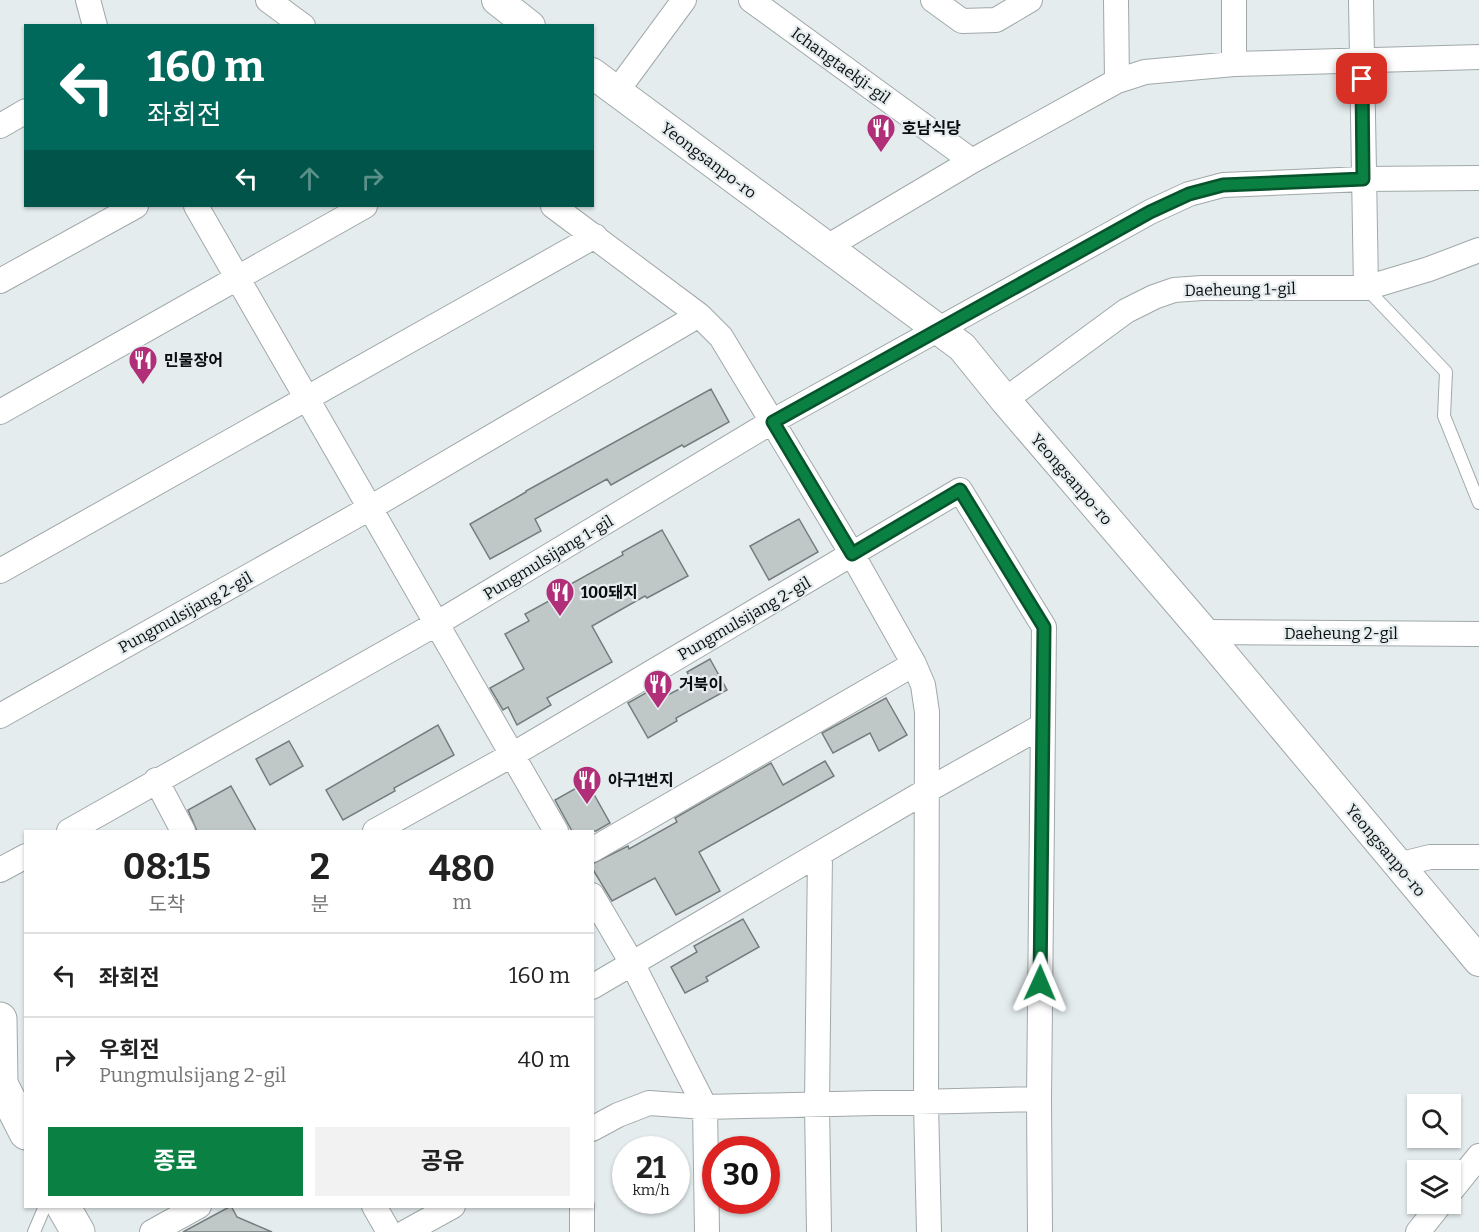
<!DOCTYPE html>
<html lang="ko">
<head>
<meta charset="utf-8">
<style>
  :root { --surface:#fff; --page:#f2f2f2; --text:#222; --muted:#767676; --line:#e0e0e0; --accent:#0b8043 }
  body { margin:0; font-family:Bitter,"Noto Sans KR",serif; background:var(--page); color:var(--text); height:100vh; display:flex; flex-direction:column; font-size:22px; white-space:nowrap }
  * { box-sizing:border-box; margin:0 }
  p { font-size:20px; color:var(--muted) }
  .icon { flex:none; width:33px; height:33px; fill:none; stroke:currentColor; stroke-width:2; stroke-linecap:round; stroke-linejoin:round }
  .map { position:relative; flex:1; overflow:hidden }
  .panel { position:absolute; left:24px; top:830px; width:570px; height:378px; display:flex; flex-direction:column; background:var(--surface); border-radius:0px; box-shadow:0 2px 4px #0004 }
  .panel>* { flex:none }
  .hud { position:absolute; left:24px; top:24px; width:570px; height:183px; border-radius:0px; box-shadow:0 2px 4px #0004; background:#00695c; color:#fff; overflow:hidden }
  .buttons { position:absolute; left:1407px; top:1094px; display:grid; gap:12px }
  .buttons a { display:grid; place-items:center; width:54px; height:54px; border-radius:0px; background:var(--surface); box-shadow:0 2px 4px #0004; font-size:30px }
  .speed { position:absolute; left:612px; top:1136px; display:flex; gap:12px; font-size:30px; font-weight:700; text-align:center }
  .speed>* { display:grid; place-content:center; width:78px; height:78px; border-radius:50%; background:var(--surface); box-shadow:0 2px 4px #0004; line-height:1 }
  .speed small { font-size:15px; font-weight:400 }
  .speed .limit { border:9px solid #d22; background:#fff; color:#111 }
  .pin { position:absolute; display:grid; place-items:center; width:51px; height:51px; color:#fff; margin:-26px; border-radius:12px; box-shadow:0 3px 9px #0006 }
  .me { position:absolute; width:66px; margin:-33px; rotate:1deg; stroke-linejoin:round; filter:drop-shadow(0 0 4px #0008) }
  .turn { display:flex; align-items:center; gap:21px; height:126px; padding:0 24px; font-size:27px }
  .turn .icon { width:78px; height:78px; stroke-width:2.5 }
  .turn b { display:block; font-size:42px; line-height:51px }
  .lanes { display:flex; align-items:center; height:57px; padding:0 24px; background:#0003; justify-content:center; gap:30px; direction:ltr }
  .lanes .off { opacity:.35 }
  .eta { display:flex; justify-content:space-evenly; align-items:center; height:102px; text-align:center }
  .eta b { font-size:36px; font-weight:700; line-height:42px }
  .primary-button { display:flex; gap:12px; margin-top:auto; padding:12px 24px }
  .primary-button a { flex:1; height:69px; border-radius:0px; background:var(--accent); color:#fff; font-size:24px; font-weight:700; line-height:69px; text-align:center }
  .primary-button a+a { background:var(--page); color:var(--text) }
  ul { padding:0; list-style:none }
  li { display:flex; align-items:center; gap:18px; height:84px; padding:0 24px; border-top:2px solid var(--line) }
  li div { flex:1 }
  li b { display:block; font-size:22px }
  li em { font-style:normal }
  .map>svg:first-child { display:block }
  .building { fill:#bfc7c7; stroke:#757c7d; stroke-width:1.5 }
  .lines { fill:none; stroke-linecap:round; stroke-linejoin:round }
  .service-casing { stroke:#a1a8a9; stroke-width:14 }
  .minor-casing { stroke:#a1a8a9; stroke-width:26 }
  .tertiary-casing { stroke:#a1a8a9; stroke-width:32 }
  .primary-casing { stroke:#a1a8a9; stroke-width:35 }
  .service { stroke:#fff; stroke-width:12 }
  .minor { stroke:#fff; stroke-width:24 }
  .tertiary { stroke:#fff; stroke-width:30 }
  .primary { stroke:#fff; stroke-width:33 }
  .route-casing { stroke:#07532c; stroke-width:15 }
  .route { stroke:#0b8043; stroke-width:10 }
  .labels { text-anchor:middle; stroke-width:4.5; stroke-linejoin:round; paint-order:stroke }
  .street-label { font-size:16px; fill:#0b0e0e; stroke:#e4eced }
  .poi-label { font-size:16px; font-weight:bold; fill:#0b0e0e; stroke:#e4eced; text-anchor:start }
</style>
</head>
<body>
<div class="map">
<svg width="1479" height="1232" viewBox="0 0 1479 1232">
  <rect width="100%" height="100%" fill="#e4eced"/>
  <path class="building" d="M711,389L729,422L684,447L682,445L611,485L607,479L535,519L541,531L490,559L470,524L526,492V491Z
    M799,519L818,552L769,580L750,546Z
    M662,530L688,576L647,598L645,596L592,626L612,662L547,698L551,705L517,725L508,707L503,710L490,688L524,669L505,634L529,621L525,614L571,589L569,585L623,555L622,552Z
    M710,659L727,690L676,718L677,721L648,738L628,703L658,686L664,697L693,682L687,672Z
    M886,698L907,735L879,751L870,733L833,753L822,733Z
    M438,725L454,755L394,788L395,791L343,820L326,790Z
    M289,741L303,766L270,785L256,759Z
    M825,761L834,776L699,852L720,891L676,915L655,878L612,901L592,868V864L628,846L629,849L677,822L675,818L771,763L783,785Z
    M587,782L610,823L596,831H572L555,800Z
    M231,786L256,831H197L188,810Z
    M743,919L759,947L706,977L708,981L685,993L671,967L697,952L694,946Z
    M231,1206L237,1217L272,1232H183Z"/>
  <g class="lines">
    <g class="service-casing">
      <path id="service" d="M1366,288L1446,372L1444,416L1479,503
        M34,1232L45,1206"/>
    </g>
    <g class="minor-casing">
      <path id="minor" d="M88,0L95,26
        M268,0L303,26
        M751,0L972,161
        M933,0L962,21L996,20L1030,0
        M1116,0L1117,81
        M1361,0L1366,288
        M1234,64V0
        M617,91L684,0
        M0,126L26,111
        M196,206L556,831
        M553,206L699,315L721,337L852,554L914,664L923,685L927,712L926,1103L929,1232
        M827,247L972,161L1117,81L1145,72L1234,64L1479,57
        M0,281L136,206
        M1005,400L1126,311L1154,297L1174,290L1202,288H1366L1429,269L1479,250
        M0,412L365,206
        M0,571L595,236
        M1204,632L1479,634
        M0,716L370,508L699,315
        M156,780L183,831
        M69,831L436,624L773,421L1150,212L1189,194L1223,185L1363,179L1479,178
        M375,831L512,755L960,490L1044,627L1039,1099L1040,1232
        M592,850L914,664
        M1398,865L1430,857H1479
        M0,870L26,856
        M592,895L633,965L705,1107L707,1232
        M592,987L926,791L1042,726
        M592,1129L618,1115L649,1103L705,1107L1039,1099
        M1450,1192L1479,1156
        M374,1206L389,1232
        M582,1206V1232
        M152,1232L199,1206
        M406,1232L453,1206
        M819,1232L817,1104L820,854
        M1418,1232L1441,1203"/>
    </g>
    <g class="tertiary-casing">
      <path id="tertiary" d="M497,0L530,26
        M592,73L962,347L1005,400L1204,632L1479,961"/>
    </g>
    <g class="primary-casing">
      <path id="primary" d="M0,1019L1,1083
        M0,1082L26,1133
        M63,1206L78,1232"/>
    </g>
    <use href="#service" class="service"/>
    <use href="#minor" class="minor"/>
    <use href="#tertiary" class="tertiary"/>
    <use href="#primary" class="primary"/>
  </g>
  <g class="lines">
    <g class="route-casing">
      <path id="route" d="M1040,983L1044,627L960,490L852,554L773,422L1150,212L1189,194L1223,185L1363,179L1362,79"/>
    </g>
    <use href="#route" class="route"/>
  </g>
  <defs>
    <g id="restaurant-pin" transform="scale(1.5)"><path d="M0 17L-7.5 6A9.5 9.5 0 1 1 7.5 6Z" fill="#b12e78" stroke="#e4eced"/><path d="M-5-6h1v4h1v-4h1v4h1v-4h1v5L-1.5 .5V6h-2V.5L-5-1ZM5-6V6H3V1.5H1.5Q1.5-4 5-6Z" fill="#fff"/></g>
  </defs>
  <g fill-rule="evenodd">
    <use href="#restaurant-pin" x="881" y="128"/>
    <use href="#restaurant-pin" x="143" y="360"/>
    <use href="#restaurant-pin" x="560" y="592"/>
    <use href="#restaurant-pin" x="658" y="684"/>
    <use href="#restaurant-pin" x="587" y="780"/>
  </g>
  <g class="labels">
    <g class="street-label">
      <text transform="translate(841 65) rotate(36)" y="6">Ichangtaekji-gil</text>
      <text transform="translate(709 160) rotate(37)" y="6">Yeongsanpo-ro</text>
      <text transform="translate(1240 289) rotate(-1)" y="6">Daeheung 1-gil</text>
      <text transform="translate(1072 479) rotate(49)" y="6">Yeongsanpo-ro</text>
      <text transform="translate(548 557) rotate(-31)" y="6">Pungmulsijang 1-gil</text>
      <text transform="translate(185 612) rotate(-29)" y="6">Pungmulsijang 2-gil</text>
      <text transform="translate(744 618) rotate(-30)" y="6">Pungmulsijang 2-gil</text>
      <text x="1341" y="639">Daeheung 2-gil</text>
      <text transform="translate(1386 850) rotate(50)" y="6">Yeongsanpo-ro</text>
    </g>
    <g class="poi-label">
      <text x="902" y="134">호남식당</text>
      <text x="164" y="366">민물장어</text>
      <text x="581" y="598">100돼지</text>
      <text x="679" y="690">거북이</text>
      <text x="608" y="786">아구1번지</text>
    </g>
  </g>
</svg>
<div class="buttons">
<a><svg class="icon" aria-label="search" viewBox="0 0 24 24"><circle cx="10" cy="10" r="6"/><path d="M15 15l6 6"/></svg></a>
<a><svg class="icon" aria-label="layers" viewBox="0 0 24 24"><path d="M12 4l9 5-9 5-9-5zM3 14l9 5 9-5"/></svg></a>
</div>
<div class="speed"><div>21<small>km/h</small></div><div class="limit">30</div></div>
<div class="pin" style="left:1362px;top:79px;background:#d93025"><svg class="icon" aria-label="arrive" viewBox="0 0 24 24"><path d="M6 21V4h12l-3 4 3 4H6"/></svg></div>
<svg class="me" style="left:1040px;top:983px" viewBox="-20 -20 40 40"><path d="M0-17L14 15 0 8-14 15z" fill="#0b8043" stroke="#fff" stroke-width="4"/></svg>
<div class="hud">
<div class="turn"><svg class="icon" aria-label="left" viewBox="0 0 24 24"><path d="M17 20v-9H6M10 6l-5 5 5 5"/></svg><div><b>160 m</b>좌회전</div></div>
<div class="lanes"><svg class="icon" aria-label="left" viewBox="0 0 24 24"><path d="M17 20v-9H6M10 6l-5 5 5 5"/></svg><svg class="icon off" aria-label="ahead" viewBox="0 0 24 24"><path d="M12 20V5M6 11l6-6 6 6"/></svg><svg class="icon off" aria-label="right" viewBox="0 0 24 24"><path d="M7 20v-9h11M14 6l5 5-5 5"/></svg></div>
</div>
<section class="panel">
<div class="eta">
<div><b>08:15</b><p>도착</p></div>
<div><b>2</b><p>분</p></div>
<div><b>480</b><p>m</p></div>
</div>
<ul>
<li><svg class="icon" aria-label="left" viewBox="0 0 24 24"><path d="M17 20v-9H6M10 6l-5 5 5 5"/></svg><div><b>좌회전</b></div><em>160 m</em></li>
<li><svg class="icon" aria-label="right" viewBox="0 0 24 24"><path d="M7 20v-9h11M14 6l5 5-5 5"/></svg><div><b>우회전</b><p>Pungmulsijang 2-gil</p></div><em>40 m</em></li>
</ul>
<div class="primary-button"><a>종료</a><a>공유</a></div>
</section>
</div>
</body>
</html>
